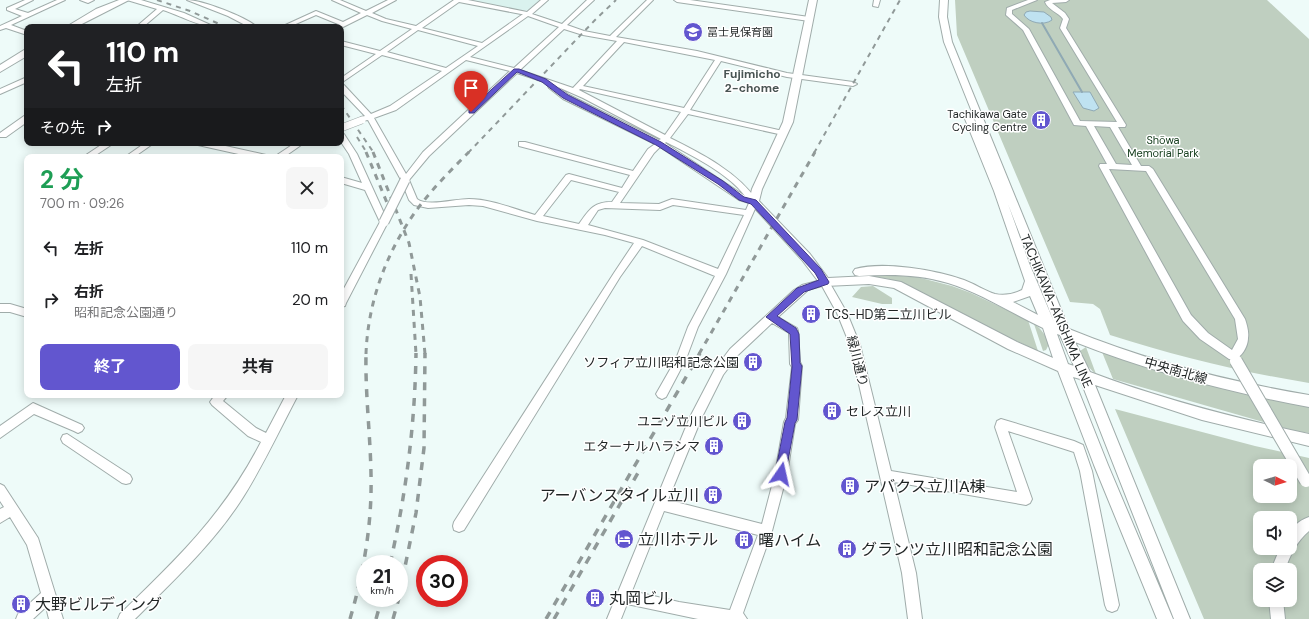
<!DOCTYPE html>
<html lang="ja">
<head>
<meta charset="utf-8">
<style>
  :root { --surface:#fff; --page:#f6f6f6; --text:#202124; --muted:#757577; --accent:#6256cf }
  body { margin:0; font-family:"DM Sans","Noto Sans JP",sans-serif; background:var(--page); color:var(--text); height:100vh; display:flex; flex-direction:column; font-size:15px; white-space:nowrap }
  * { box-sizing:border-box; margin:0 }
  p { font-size:13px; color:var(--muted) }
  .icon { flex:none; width:22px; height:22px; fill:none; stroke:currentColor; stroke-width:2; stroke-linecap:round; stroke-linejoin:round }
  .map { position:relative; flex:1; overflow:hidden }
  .side { position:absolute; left:24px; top:154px; width:320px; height:244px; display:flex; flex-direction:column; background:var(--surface); border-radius:8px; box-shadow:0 2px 10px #0003 }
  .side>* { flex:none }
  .banner { position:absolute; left:24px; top:24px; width:320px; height:122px; border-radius:8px; box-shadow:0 2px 10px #0003; background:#202124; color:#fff; overflow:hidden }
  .needle { width:26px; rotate:95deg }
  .tools { position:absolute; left:1253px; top:459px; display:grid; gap:8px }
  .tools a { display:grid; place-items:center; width:44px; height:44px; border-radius:8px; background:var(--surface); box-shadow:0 2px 10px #0003; font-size:20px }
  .speed { position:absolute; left:356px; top:555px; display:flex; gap:8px; font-size:20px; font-weight:700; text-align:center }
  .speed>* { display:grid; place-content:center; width:52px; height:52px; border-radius:50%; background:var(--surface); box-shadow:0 2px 10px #0003; line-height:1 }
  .speed small { font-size:10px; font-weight:400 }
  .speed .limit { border:6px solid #d22; background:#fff; color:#111 }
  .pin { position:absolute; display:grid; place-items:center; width:34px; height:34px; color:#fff; margin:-41px -17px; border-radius:50% 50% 50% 0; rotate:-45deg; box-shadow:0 0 4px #0007 }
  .pin .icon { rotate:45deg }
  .me { position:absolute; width:44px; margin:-22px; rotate:11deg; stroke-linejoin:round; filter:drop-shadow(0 0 3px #0008) }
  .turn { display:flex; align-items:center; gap:14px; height:84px; padding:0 16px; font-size:18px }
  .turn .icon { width:52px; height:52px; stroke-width:2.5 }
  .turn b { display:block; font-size:28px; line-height:34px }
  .then { display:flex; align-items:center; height:38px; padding:0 16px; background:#0003; gap:8px; font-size:15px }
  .round { display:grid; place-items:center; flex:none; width:42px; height:42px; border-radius:8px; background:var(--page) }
  .summary { display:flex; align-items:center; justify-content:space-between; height:68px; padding:0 16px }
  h1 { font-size:24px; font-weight:700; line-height:30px; color:#1e9e55 }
  .cta { display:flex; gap:8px; margin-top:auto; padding:8px 16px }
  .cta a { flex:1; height:46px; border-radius:8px; background:var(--accent); color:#fff; font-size:16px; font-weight:700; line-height:46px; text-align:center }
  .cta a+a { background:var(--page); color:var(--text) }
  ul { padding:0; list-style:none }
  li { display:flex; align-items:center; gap:12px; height:52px; padding:0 16px }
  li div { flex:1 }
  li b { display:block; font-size:15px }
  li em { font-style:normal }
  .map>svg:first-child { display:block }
  .built { fill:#daf2ee }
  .green { fill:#bfcfc0; fill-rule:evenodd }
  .water { fill:#bfe2f1; stroke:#8fa9b4 }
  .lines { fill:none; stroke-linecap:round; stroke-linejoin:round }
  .stream { stroke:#8fa9b4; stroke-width:2 }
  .minor-casing { stroke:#a0acaa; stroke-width:2 }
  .major-casing { stroke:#a0acaa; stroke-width:2 }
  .minor { fill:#fff; fill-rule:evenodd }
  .major { fill:#fff; fill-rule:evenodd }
  .rail-far2 { stroke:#909998; stroke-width:2; stroke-dasharray:5 5; stroke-linecap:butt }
  .rail-far1 { stroke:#909998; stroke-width:3; stroke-dasharray:6 6; stroke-linecap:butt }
  .rail { stroke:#909998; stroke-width:3.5; stroke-dasharray:8 8; stroke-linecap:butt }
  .minor-bridge-far2-casing { stroke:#a0acaa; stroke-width:8; stroke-linecap:butt }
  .minor-bridge-far1-casing { stroke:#a0acaa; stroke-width:11; stroke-linecap:butt }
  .minor-bridge-casing { stroke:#a0acaa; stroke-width:14; stroke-linecap:butt }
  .minor-bridge-far2 { stroke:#fff; stroke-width:7 }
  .minor-bridge-far1 { stroke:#fff; stroke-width:9 }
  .minor-bridge { stroke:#fff; stroke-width:12 }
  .route { fill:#6256cf; stroke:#403887 }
  .labels { text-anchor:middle; stroke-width:3; stroke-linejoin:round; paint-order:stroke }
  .far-poi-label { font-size:11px; fill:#1f2424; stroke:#fff; text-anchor:start }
  .far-park-label { font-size:11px; fill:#194121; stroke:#fff }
  .far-neighbourhood-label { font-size:12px; font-weight:bold; fill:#495453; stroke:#fff }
  .street-label { font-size:13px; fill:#1f2424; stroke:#fff }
  .poi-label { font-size:13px; fill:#1f2424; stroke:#fff; text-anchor:end }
  .near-poi-label { font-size:16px; fill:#1f2424; stroke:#fff; text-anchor:start }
</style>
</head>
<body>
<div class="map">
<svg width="1309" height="619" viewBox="0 0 1309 619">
  <rect width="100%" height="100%" fill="#eefbf9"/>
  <path class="built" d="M467,0H541L530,10L523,11Z"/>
  <path class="green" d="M955,0H1267L1309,39V383C1241,372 1176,356 1110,335L1100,309L1093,304L1070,302L957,35Z
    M876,274L917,277L952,286L971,293L1028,320L1038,351L982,325L910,287L889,279L865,275Z
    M873,286L892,298V304H882L852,297L861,287Z
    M1034,324C1042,329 1046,336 1049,344L1046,350L1043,351Z
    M1086,347L1096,374C1087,367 1084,361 1080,351Z
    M1102,352L1309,405V433L1295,431L1113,379Z
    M1115,409L1255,446L1309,458V619H1204ZM1260,466H1290V496H1260ZM1260,518H1290V548H1260ZM1260,570H1290V600H1260Z"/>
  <path class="water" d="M1030,11L1044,12L1051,17L1052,20C1044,26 1029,23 1024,15L1026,12Z
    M1073,92H1090L1099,108L1094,111L1083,108Z"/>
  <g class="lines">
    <path class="stream" d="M1042,23L1082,92"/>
    <g class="minor-casing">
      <path id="minor" d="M25,0H33L15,9L28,13L57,0H65L11,25L27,31V35L6,28L0,30V26L22,16L7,10V8Z
        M80,0H94L88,3Z
        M127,0H141L184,13L215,27C200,27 179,15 163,10L143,27H136L157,9Z
        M187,0C202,0 246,17 257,27H249L228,16Z
        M332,0H340L366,11L388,0H396L372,13L386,19L416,26L454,0H468L527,12L541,0H548L532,14L562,24L587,0H594L567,25L584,31L610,36L647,0H653L616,37L697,51L787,73L853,82L857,84L853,86L787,77L721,61L690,110L783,131L787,133L783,135L688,114L670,138C702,154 738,172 758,202L726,274L698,327L686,359L666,397L662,399L658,397L656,394L676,359L688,327L715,276L642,246L620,277L464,530L459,532L454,530L453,526L454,522L614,273L634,243L605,235L537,221L483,206L469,205L428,208L414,205L409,200L401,180L368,120L361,121V117L365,116L341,91V85H344L371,114L390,106L442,71L382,55L341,83V78L376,54L341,45V41L380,51L412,29L382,21L367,15L341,28L334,27L338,24L316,15L289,27H281L316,11L343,22L361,13ZM459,2L521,14H523L482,43L422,28ZM528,16L559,27L514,68L470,57ZM564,29L583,35L617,41L573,88L520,70ZM418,30L478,46L446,68L387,52ZM624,42L715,60L684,108L583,86ZM466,60L510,71L423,152L406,174L374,118L396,110ZM517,73L550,84L548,86L549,88L563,99L655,144L648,149L633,171L525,142H519V146L630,175L622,188L569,174L566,175L535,215C514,209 491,199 469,199C455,199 427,207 417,199L409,180L429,156ZM558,87L583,98L661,139L659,140L569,95ZM580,89L681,112L665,135L579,90ZM666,142C691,155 728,173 745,196L665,143ZM660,147L739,200L749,203L746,210L672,199L659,204L620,203L654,153ZM571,180L619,192L612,202C593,202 589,210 579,224L543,216ZM673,205L744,215L718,269L643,240L588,225L598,210L605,208L660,210Z
        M674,0H690L809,17L812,19L809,21L677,2Z
        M874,0H880L878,7L873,6Z
        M1028,0H1037L1012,10V14L1029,29L1080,121L1117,122L1060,28L1063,19C1058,12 1048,10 1045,2L1050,0H1069L1066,2L1052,3L1065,13L1069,19L1066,28L1126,125L1125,127H1118L1141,166H1149L1153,169L1245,319C1247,325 1249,332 1248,338C1248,347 1240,362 1229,359L1200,339L1183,321L1099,166L1100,164H1107L1086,126L1074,125L1023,30L1006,15L1007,8ZM1094,126L1110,127L1132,165L1116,164ZM1109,169L1146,171L1235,319L1238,339L1232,350L1208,333L1191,315Z
        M27,77V82L0,94V89Z
        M24,116H27V122L6,137H0V133Z
        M341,134H344L357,154L388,222L346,303L345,306L341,307V294L380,222L365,190L341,183V177L362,183L349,154L341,142Z
        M104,143H114L93,157H83Z
        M145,143H154L134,157H125Z
        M197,143H212L266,155L267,157H252L198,145Z
        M295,143H304L284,157H274Z
        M825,279L828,280L847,313L860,345L891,471L1017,492L995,427L997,421L1001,419L1074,441L1083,445L1092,471L1119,605L1117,610L1112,612L1107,610L1105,605L1080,471L1074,452L1008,431L1032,499L1030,503L1026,505L894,482L916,573L922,619H908L902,573L850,345L837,313L822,286L808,290L778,317L797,328L798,331L800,362L802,366L798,420L795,424L787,474L772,531L743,613L747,619H698L627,604L621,619H607L690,417L715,369L730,349L794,290L802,285ZM772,323L789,333L790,364L792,367L786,418L784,422L775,474L762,524L668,500L702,417L723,375L738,355ZM664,511L758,535L730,610L679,602L632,591Z
        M0,304H10L27,309V317L10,312H0Z
        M215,395H228L223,401L256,428L266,433L286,395H298C279,431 262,468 240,502C211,546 172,582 135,619H118L120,614C177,559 224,514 261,442L248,436L212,405L210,402Z
        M33,403L82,425L84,428L82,431L78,433L74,431L34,414L0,438V426Z
        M67,434L130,475L132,479L130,483L126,484L122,483L63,443L61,439L63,435Z
        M0,484L4,486L38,538L63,619H49L46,607L33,619H16L18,614L41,593L27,545L10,517L0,523V509L4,507L0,501Z
        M1309,517V531C1297,541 1290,555 1285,570H1271L1280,548H1290C1290,532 1292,523 1309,517Z
        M1269,600H1283L1285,619H1271Z"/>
    </g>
    <g class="major-casing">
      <path id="major" d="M119,0H129L76,27H66L96,9Z
        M809,0H817L793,122L762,189L759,201L810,254L828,278L869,276L901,282L1017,342L1053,358L1043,328C1011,313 981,293 948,283C919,274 889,274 859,276L855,275L853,272L855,269C884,261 936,270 964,280C975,284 985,291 995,294C1004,296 1014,294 1022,290L1025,281L994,191L965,119L967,117H973L980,132L944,42L939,17L940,0H948L947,17L952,42L1069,329C1147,361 1226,381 1309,395V407C1229,392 1151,372 1075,342L1090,372C1161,399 1235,418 1309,434V446L1202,420L1095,385L1190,619H1174L1080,379L1073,377L1108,465L1173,619H1157L1094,465L1058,371L1008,349L894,288L869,284L825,286L821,285L802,260L749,202L752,189L783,122ZM1008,204L1054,322L1029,263ZM1030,296L1038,315L1013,302ZM1057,334L1060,335L1074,366L1068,364Z
        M24,50H27V56L0,72V65Z"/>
    </g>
    <use href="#minor" class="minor"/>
    <use href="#major" class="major"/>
    <path class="rail-far2" d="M157,0L190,11L226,27
      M341,105L374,153
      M357,137L367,153
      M468,153L595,20L616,0
      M814,153L900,0"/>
    <path class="rail-far1" d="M366,152L390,210
      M373,152L409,243L420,297L425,354
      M411,274L416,354
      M366,354C368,295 392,237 431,192C443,178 456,165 469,152
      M699,354L815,152"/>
    <path class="rail" d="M390,564C406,494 415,425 416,353
      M399,596L416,513L424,448L425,353
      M350,619C362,578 370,536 371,493C372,446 365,400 366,353
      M376,619L382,598
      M393,619L399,598
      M546,619L700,353
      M554,619L639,471"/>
    <g class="minor-bridge-far2-casing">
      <path id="minor-bridge-far2" d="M341,128L362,120"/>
    </g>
    <g class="minor-bridge-far1-casing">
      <path id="minor-bridge-far1" d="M384,222L405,180"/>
    </g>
    <g class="minor-bridge-casing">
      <path id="minor-bridge" d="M1236,361L1306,481"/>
    </g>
    <use href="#minor-bridge-far2" class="minor-bridge-far2"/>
    <use href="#minor-bridge-far1" class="minor-bridge-far1"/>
    <use href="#minor-bridge" class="minor-bridge"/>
  </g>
  <path class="route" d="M514,69H519L546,79L568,95L661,142L723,181L744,197L756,200L821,269L829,282L828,284L804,292L777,316L796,328L799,334L800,363L802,366L797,420L795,423L785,477L781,479L777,477L775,474L785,422L787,418L792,367L790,334L766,317L797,288L819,280L815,273L751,204L739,200L718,184L656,145L563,98L542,82L517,72L474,113H469V110Z"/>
  <defs>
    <g id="school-disc" transform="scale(1)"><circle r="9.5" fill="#6256cf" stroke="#fff"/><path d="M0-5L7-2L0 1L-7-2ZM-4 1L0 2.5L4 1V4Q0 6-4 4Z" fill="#fff"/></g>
    <g id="building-disc" transform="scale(1)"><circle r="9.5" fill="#6256cf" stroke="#fff"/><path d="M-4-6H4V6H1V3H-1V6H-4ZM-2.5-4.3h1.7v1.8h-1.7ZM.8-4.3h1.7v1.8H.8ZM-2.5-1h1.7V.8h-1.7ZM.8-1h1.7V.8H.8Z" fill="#fff"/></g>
    <g id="hotel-disc" transform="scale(1)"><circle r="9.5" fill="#6256cf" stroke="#fff"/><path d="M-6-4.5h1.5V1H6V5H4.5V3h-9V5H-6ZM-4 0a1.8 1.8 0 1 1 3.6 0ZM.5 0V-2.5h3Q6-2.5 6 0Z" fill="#fff"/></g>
  </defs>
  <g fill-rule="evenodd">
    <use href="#school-disc" x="693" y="32"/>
    <use href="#building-disc" x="1041" y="120"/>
    <use href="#building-disc" x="811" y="314"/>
    <use href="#building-disc" x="753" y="362"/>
    <use href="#building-disc" x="832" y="411"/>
    <use href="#building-disc" x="742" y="421"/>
    <use href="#building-disc" x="714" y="446"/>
    <use href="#building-disc" x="850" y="486"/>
    <use href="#building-disc" x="713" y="495"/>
    <use href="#hotel-disc" x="624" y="539"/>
    <use href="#building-disc" x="744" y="540"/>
    <use href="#building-disc" x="847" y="549"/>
    <use href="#building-disc" x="595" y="598"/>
    <use href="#building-disc" x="21" y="604"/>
  </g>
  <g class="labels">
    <g class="far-poi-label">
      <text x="707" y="36">冨士見保育園</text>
      <text x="1027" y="118" text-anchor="end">Tachikawa Gate<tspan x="1027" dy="13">Cycling Centre</tspan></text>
    </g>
    <g class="far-park-label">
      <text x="1163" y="144">Shōwa<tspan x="1163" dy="13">Memorial Park</tspan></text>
    </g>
    <g class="far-neighbourhood-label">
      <text x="752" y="78">Fujimicho<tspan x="752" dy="14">2-chome</tspan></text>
    </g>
    <g class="street-label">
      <text transform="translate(1057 311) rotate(67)" y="5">TACHIKAWA-AKISHIMA LINE</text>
      <text transform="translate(858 361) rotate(76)" y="5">緑川通り</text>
      <text transform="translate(1176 370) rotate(16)" y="5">中央南北線</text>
    </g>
    <g class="poi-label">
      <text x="825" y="319" text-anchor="start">TCS-HD第二立川ビル</text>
      <text x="739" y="367">ソフィア立川昭和記念公園</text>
      <text x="846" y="416" text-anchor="start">セレス立川</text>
      <text x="728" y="426">ユニゾ立川ビル</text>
      <text x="700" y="451">エターナルハラシマ</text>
    </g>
    <g class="near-poi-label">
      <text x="864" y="492">アバクス立川A棟</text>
      <text x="699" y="501" text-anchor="end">アーバンスタイル立川</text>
      <text x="638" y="545">立川ホテル</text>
      <text x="758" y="546">曙ハイム</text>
      <text x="861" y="555">グランツ立川昭和記念公園</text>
      <text x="609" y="604">丸岡ビル</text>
      <text x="35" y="610">大野ビルディング</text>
    </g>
  </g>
</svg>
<div class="tools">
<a><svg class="needle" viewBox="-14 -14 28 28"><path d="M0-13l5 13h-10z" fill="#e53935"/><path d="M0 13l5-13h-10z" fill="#757577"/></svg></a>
<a><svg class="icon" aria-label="sound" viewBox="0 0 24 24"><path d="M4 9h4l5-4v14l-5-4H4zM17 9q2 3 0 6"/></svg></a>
<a><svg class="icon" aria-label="layers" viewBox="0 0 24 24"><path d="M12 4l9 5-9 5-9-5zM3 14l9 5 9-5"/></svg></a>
</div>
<div class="speed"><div>21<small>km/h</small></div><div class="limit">30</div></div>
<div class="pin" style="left:471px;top:112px;background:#d93025"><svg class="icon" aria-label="arrive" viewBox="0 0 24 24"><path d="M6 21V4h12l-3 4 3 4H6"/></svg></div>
<svg class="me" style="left:781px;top:474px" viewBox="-20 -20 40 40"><path d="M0-17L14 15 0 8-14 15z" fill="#6256cf" stroke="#fff" stroke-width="4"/></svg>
<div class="banner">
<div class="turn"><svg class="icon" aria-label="left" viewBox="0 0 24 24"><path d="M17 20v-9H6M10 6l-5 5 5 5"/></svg><div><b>110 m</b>左折</div></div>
<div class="then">その先<svg class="icon" aria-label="right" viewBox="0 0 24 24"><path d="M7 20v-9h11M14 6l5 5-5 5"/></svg></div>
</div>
<section class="side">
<div class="summary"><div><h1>2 分</h1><p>700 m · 09:26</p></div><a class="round"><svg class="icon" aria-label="close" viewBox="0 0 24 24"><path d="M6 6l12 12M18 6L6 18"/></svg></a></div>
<ul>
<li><svg class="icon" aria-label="left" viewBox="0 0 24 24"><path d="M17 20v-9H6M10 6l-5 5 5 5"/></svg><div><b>左折</b></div><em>110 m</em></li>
<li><svg class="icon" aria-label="right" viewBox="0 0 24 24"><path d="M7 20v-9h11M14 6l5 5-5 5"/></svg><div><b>右折</b><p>昭和記念公園通り</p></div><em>20 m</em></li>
</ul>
<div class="cta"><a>終了</a><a>共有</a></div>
</section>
</div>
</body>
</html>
